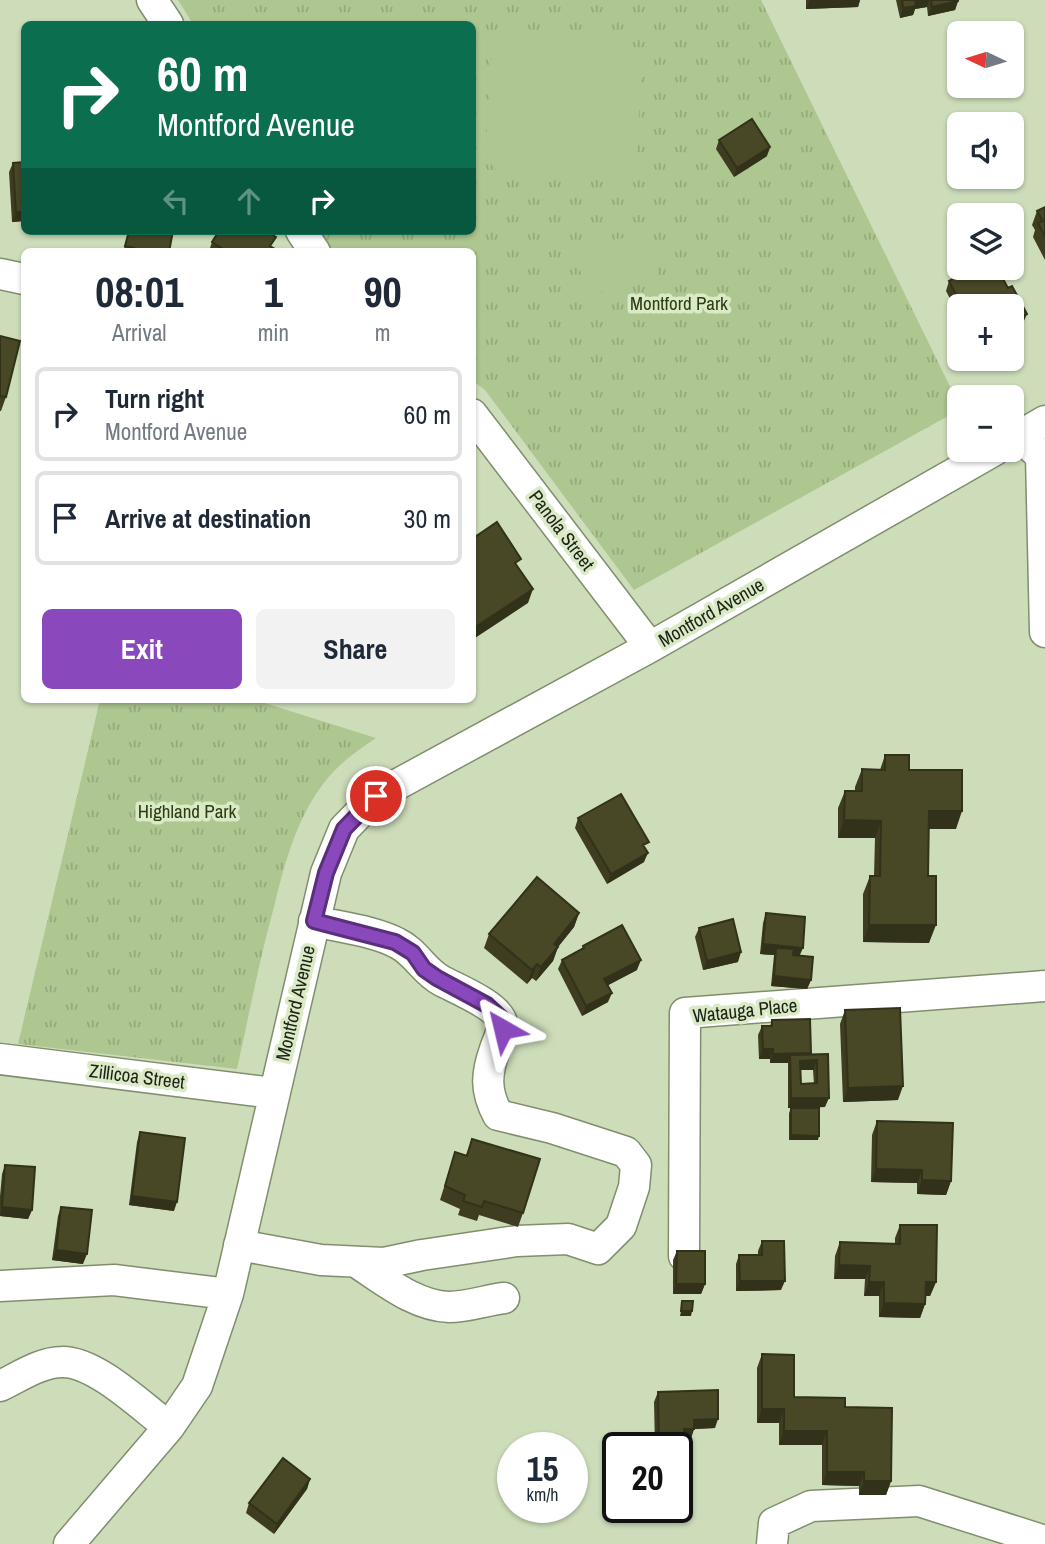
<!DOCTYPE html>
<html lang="en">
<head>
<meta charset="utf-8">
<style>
  :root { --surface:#fff; --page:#f2f2f3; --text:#1f2937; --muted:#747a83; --line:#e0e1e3; --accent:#8a48bd }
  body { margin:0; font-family:"Archivo Narrow",sans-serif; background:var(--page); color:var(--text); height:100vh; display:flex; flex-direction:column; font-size:26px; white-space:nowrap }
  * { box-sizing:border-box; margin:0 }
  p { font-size:23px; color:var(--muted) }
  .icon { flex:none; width:38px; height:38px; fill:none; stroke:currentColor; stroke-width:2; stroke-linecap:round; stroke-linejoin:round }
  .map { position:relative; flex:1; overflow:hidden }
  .drawer { position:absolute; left:21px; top:248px; width:455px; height:455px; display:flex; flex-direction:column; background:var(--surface); border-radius:10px; box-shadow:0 2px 5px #0004 }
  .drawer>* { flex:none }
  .top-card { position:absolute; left:21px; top:21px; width:455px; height:214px; border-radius:10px; box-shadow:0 2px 5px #0004; background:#0b6e4f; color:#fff; overflow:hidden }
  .needle { width:46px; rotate:274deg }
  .controls { position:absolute; left:947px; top:21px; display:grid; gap:14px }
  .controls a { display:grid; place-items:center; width:77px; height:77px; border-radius:10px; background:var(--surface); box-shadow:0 2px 5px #0004; font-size:35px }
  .speed { position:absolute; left:497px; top:1432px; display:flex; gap:14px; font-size:35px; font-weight:700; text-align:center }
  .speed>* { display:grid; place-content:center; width:91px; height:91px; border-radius:50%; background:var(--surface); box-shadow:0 2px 5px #0004; line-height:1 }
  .speed small { font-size:18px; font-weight:400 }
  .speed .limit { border:4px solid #111; border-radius:10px; background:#fff; color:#111 }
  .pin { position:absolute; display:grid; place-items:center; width:60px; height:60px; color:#fff; margin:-30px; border:4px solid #fff; border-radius:50%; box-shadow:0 2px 7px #0007 }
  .me { position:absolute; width:77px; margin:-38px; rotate:323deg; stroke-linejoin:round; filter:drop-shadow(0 0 5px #0008) }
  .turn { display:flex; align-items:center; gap:24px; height:147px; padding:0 21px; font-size:32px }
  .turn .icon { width:91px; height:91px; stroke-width:2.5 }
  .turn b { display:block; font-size:49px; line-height:60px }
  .lanes { display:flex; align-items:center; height:66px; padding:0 21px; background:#0003; justify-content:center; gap:35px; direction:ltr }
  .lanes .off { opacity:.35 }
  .eta { display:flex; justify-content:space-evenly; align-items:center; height:119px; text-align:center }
  .eta b { font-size:42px; font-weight:700; line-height:49px }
  .primary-button { display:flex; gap:14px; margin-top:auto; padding:14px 21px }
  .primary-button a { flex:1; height:80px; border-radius:10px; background:var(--accent); color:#fff; font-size:28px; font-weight:700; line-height:80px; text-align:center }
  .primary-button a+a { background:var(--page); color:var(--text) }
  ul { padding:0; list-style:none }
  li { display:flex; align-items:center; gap:21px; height:94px; margin:0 14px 10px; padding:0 7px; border:4px solid var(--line); border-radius:10px }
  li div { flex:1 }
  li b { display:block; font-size:26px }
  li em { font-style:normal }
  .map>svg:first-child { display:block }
  .grass { fill:url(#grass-tufts) }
  .garden { fill:#aec690 }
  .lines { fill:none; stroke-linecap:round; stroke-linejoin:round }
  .minor-casing { stroke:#808e6d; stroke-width:33 }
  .minor { stroke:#fff; stroke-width:30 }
  .wall { fill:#3e3d21; fill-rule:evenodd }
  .shaded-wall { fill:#32321b }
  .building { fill:#484726; stroke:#32321b; stroke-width:2; fill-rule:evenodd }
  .route-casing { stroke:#5a2f7b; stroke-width:18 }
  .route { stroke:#8a48bd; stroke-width:12 }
  .labels { text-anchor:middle; stroke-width:7; stroke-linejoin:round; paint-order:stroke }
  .park-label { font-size:19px; fill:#2c3d11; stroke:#daeac6 }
  .street-label { font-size:19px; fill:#1c2215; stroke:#daeac6 }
</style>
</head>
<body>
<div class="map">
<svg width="1045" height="1544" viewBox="0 0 1045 1544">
  <defs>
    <pattern id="grass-tufts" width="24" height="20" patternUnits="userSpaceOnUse" patternTransform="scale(1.75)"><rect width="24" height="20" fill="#aec690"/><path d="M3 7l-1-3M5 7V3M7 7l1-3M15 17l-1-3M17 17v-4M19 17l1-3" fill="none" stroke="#95aa7b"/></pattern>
  </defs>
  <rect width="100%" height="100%" fill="#cdddba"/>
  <path class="grass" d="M178,0H761L959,405V410L634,590L485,390L473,381L472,252H331L318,231H472V24H193Z
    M100,700H255L376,738C358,750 341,762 327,779C297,816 285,862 274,907C259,961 249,1015 237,1069L18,1044Z"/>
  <path class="garden" d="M511,35L622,37L642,55L636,169L624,180L497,171L485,157L492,45Z
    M649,233L659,280L585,295L576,247Z"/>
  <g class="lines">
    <g class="minor-casing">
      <path id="minor" d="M152,0L168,24
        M301,231L315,252
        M0,274L24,279
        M472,414L650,647
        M1019,436L1041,456L1045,632
        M1012,440L1045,421
        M0,1059L274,1093
        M239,1245L321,1260L384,1263L422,1255L517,1241L568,1239L598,1249L621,1226L634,1187L636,1165L626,1152L552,1128L498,1115C485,1091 486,1074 495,1049C498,1040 503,1032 502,1023C499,1006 457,989 442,981C423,971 416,952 397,943C375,931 339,927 314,921
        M684,1256L685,1013L1045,986
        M356,1262C384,1280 415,1306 449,1307C467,1307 487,1300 504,1298
        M0,1286L114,1280L228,1294
        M0,1386C19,1377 41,1362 62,1362C95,1361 142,1407 169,1427
        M69,1544L169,1427L197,1386L228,1294L326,873L344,829L376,796L650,647L995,450
        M772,1544L774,1523L811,1506L919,1501L1045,1541"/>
    </g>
    <use href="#minor" class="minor"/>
  </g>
  <path class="wall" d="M806,0H860L858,7L806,9Z
    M896,0H958V1L955,10L928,16L927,7L915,9L913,15L900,18Z
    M719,140L767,156L734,177L716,149Z
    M24,162V221L12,222L9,172L13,163Z
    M1045,207V260L1033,237L1035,230L1032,225L1037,211Z
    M129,231L137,233L138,231H173L169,252H123Z
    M212,242L272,247L280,252H210L209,251Z
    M949,281L1008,288L1023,323L1012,330V306H959V316L946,291Z
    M0,336L6,397L1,411H0Z
    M885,755L909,770L956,829H929V943L863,942V894L870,876H874L875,838H838V808L845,791H855V787L862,769L880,770Z
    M578,818L646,850L644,862L607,884L575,828Z
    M579,913L574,927L558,947L553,961L536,981L532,978L527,984L484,948L489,934Z
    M766,913L800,956L811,980L807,989L771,986L774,955L760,954L763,923Z
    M699,928L738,962L703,970L695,937Z
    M583,946L637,970L608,985V1002L582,1016L558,969L562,960L582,949Z
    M845,1010L898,1100L843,1102L840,1024Z
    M772,1020L811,1053L810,1054H828L825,1107L788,1108V1063H770V1059H759L758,1035L762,1026H770ZM801,1070H813L814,1084H801Z
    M791,1108L818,1140H789V1113Z
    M877,1121L951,1181L946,1195L917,1194V1183L871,1182L872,1135Z
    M140,1132L174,1211L129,1205L137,1142Z
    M472,1139L523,1213L518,1227L479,1215L477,1221L458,1215L460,1209L440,1200L455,1152L466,1155Z
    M5,1165L32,1210L28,1219L0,1216V1196L2,1174Z
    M61,1207L83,1264L52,1260L58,1216Z
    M900,1225L936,1282L930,1296H925V1304L920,1318L879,1317V1296H864L865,1279H834L835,1256L840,1242L895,1244V1238Z
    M762,1241L781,1290L736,1291V1264L739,1255H758V1251Z
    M677,1251L705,1284L701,1294H673V1260Z
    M762,1354L794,1397L845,1407L891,1481L886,1495H859V1486L822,1485V1445H779V1423H757V1368Z
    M658,1392L715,1428L694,1429L691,1438L684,1439L681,1477L677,1447H655L654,1402Z
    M310,1479L307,1489L274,1534L246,1513L249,1503Z"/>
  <path class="shaded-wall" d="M810,0H860L858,7L806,9Z
    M915,0H929L927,7L915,9L913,15L900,18L903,8Z
    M958,1L955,10L928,16L932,7Z
    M770,147L767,156L734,177L737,168Z
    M16,212H24V221L12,222Z
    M1027,314L1023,323L1012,330V322Z
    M533,589L528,603L472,640V632L474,628Z
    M929,811H962L956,829H922Z
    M844,820L881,821L875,838H838Z
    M648,853L644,862L607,884L611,874Z
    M579,913L574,927L549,958L554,944Z
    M869,925H936L929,943L863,942Z
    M763,944L803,948L799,957L776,948L774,955L760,954Z
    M558,947L553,961L536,981L541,967Z
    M741,952L738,962L703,970L707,961Z
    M641,960L637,970L601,989L604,979Z
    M537,964L532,978L527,984L532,970Z
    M774,976L811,980L807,989L771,986Z
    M612,993L608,1002L582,1016L586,1006Z
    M763,1049H773L770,1059H759Z
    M811,1053L808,1061L817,1060L813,1070H797L790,1055L788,1063H770L773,1054Z
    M903,1086L898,1100L843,1102L848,1088Z
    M791,1098H829L825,1107L788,1108Z
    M791,1135L819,1136L818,1140H789Z
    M876,1169L922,1170L917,1183L871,1182Z
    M922,1180L951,1181L946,1195L917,1194Z
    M132,1196L177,1202L174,1211L129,1205Z
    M2,1207L32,1210L28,1219L0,1216Z
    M56,1250L87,1254L83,1264L52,1260Z
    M839,1265L870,1266L865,1279H834Z
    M740,1281H785L781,1290L736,1291Z
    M869,1282H884L879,1296H864Z
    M926,1282H936L930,1296H920Z
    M676,1284H705L701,1294H673Z
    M884,1303L925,1304L920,1318L879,1317Z
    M681,1311H692L691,1316H680Z
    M762,1409H784L779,1423H757Z
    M718,1419L715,1428L694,1429L691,1438L680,1439L684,1429L694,1420Z
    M784,1431H827L822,1445H779Z
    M677,1468H685L681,1477H677Z
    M827,1472H864L859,1486L822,1485Z
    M310,1479L307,1489L274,1534L277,1524Z
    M864,1481H891L886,1495H859Z"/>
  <path class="building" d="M902,0H918H915L916,6L903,8Z
    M931,0H958V1L932,7Z
    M752,119L770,147L737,168L719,140Z
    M24,162V212H16L13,163Z
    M1045,207V237L1038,223L1043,221L1037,211Z
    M129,231L138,234L139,231H173L169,252H133L134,248L125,246Z
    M219,231H266L276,237L270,246L280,252H228L212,242Z
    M974,268H997L1008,288L1012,286L1027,314L1012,322V306H962L949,281Z
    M0,336L20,341L6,397L0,396Z
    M497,522L521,559L515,563L533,589L474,628L472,626V539Z
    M885,755H909V770H962V811H929L928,876H936V925H869L870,876H880L881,821L844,820L845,791H862V769L885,770Z
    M621,794L649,842L643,845L648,853L611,874L578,818Z
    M537,877L579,913L554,944L558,947L541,967L537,964L532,970L489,934Z
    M766,913L805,917L803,948L763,944Z
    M733,919L741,952L707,961L699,928Z
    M622,925L641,960L604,979L612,993L586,1006L562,960L584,948L583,946Z
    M776,948L794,949L793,955L813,957L811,980L774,976Z
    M900,1008L903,1086L848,1088L845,1010Z
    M810,1019L811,1053L773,1054V1049H763L762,1026H772V1020Z
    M828,1054L829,1098H791L790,1055ZM817,1060V1083L801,1084L800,1061Z
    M791,1108H819V1136L791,1135Z
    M877,1121L953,1123L951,1181L922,1180V1170L876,1169Z
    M140,1132L185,1138L177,1202L132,1196Z
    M472,1139L540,1159L523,1213L484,1201L482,1207L463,1201L465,1195L445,1186L455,1152L467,1156Z
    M5,1165L35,1167L32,1210L2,1207Z
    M61,1207L92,1210L87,1254L56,1250Z
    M900,1225H937L936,1282H926L925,1304L884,1303V1282H869L870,1266L839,1265L840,1242L900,1244Z
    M762,1241H784L785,1281H740L739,1255H762Z
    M677,1251H705V1284H676Z
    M682,1301H693L692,1311H681Z
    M762,1354L794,1355V1397L845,1398V1407L892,1408L891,1481H864V1472H827V1431H784V1409H762Z
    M718,1390V1419L694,1420V1429H684L685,1468H677V1447H659L658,1392Z
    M283,1458L310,1479L277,1524L249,1503Z"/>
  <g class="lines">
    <g class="route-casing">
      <path id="route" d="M376,796L344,829L326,873L314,921L395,942L413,953L424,969L437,978L487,1005L501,1018L503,1029"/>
    </g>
    <use href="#route" class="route"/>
  </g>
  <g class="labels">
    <g class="park-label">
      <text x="679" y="310">Montford Park</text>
      <text x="187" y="818">Highland Park</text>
    </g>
    <g class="street-label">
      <text transform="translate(562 530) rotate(53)" y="7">Panola Street</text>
      <text transform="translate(711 612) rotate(-30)" y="7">Montford Avenue</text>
      <text transform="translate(295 1003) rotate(-77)" y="7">Montford Avenue</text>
      <text transform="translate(745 1010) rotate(-6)" y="7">Watauga Place</text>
      <text transform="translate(137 1076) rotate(7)" y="7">Zillicoa Street</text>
    </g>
  </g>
</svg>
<div class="controls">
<a><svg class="needle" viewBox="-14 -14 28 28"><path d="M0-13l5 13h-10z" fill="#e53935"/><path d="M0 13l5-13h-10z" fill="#747a83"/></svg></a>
<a><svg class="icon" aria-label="sound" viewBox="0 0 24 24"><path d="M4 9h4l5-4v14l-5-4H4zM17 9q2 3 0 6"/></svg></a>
<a><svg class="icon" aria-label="layers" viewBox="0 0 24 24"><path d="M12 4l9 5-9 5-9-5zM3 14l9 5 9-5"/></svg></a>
<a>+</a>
<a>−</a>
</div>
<div class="speed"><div>15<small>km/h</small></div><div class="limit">20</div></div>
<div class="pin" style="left:376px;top:796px;background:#d93025"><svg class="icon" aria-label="arrive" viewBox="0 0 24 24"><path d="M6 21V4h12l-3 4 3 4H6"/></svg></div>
<svg class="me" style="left:503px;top:1029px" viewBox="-20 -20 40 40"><path d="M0-17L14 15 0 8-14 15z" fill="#8a48bd" stroke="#fff" stroke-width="4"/></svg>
<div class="top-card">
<div class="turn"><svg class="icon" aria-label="right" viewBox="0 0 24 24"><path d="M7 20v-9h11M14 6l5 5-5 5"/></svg><div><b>60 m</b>Montford Avenue</div></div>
<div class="lanes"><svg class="icon off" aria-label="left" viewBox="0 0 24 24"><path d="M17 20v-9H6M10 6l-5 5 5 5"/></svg><svg class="icon off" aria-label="ahead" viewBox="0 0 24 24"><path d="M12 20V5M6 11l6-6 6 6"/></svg><svg class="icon" aria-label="right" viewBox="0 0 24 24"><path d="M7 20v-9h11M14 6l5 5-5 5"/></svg></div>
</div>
<section class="drawer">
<div class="eta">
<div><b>08:01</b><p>Arrival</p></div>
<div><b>1</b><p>min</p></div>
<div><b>90</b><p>m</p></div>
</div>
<ul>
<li><svg class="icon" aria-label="right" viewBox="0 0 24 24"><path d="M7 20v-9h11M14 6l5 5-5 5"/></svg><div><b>Turn right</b><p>Montford Avenue</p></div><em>60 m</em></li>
<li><svg class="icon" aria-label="arrive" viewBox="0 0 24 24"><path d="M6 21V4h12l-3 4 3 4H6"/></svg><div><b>Arrive at destination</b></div><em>30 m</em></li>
</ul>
<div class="primary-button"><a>Exit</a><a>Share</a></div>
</section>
</div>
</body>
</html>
